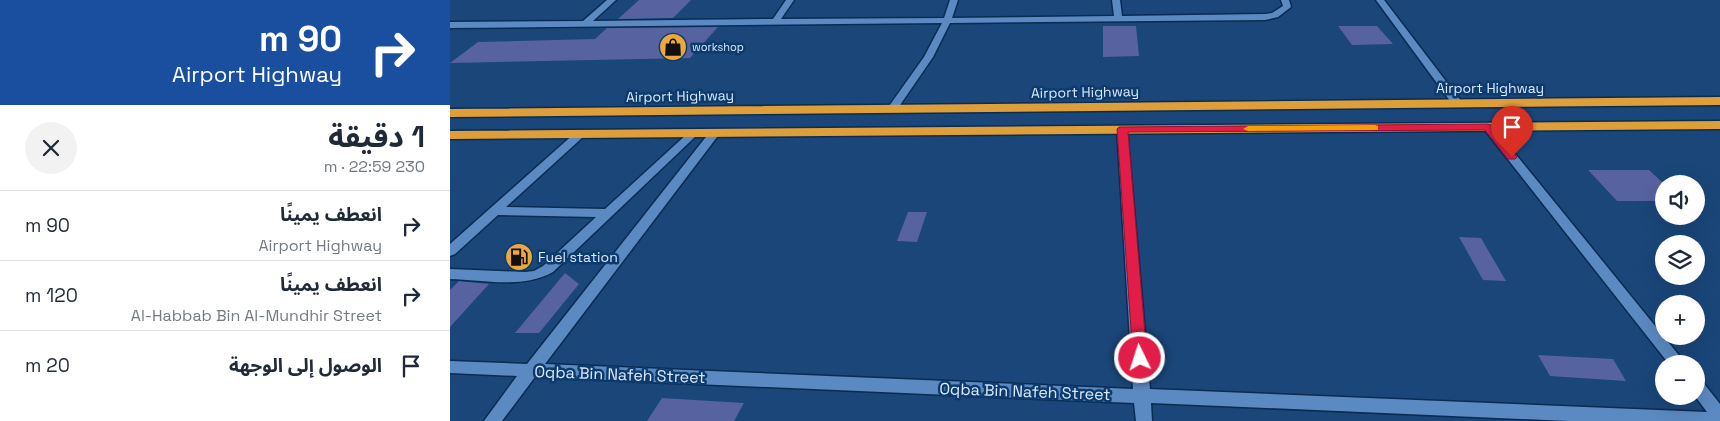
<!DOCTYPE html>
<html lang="ar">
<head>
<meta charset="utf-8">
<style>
  :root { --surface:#fff; --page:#f2f2f3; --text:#1f2937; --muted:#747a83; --line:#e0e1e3 }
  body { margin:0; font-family:"Space Grotesk","Noto Sans Arabic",sans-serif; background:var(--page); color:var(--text); direction:rtl; height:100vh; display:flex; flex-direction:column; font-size:19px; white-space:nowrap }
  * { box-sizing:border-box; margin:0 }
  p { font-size:16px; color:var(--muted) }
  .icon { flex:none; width:28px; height:28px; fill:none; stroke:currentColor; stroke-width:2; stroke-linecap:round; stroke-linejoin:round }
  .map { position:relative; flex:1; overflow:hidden; direction:ltr }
  .side { display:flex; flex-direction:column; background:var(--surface); width:450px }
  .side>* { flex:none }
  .banner { background:#1a4fa0; color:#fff; overflow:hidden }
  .controls { position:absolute; left:1205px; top:175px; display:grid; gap:10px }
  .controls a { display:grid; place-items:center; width:50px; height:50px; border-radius:50%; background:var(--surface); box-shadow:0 5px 20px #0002; font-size:25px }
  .pin { position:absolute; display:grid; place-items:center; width:42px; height:42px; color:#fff; margin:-51px -21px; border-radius:50% 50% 50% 0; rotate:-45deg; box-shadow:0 0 5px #0007 }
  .pin .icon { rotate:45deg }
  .me { position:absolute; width:55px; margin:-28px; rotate:356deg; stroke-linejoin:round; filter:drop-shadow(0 0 4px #0008) }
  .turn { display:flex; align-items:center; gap:18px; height:105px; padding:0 25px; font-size:22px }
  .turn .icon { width:65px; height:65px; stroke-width:2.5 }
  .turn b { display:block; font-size:35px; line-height:42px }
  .round { display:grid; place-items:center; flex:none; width:52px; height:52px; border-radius:26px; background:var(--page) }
  .summary { display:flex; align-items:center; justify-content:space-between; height:85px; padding:0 25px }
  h1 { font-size:30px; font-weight:700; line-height:38px }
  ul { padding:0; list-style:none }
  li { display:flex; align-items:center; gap:15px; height:70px; padding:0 25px; border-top:1px solid var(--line) }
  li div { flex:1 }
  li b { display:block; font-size:19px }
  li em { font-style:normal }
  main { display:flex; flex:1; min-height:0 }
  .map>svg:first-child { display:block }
  .building { fill:#5762a1 }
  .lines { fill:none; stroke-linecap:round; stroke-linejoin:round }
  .minor-casing { stroke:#0a2c52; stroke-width:3 }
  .highway-casing { stroke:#0a2c52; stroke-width:3 }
  .minor { fill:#5b89c1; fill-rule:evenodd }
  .highway { fill:#de9e3a; fill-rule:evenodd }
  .route { fill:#e11d48; stroke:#92132f }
  .slow { fill:#f59e0b }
  .labels { text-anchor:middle; stroke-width:5; stroke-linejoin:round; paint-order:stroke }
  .far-poi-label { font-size:11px; fill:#dae9fc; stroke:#0d3b6d; text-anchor:start }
  .street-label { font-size:14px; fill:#dae9fc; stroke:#0d3b6d }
  .poi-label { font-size:14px; fill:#dae9fc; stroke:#0d3b6d; text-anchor:start }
  .near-street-label { font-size:16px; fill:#dae9fc; stroke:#0d3b6d }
</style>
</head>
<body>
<main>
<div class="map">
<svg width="1270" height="421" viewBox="0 0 1270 421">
  <rect width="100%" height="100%" fill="#1a4679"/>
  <path class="building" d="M189,0H241L223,18L168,19Z
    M653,26H686L689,56L653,57Z
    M888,26H927L943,44L902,45Z
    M268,27L240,58L0,63L28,42L145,39L157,28Z
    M1138,170H1199L1214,184V201H1167Z
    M458,212H477L467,242L447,241Z
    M1009,237L1031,238L1056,281L1033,280Z
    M115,273L129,284L89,333H65Z
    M9,281L39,284L0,327V290Z
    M1088,355L1163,359L1176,381L1100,376Z
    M212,398L294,403L284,421H197Z"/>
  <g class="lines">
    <g class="minor-casing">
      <path id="minor" d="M157,0H166L143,21L323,19L336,0H344L331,19L494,18L500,0H508L502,18L664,16L662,0H670L672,16L815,14L822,13L833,6L831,0H839L841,7L828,17L815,20L500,23L483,57L446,111L442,112L437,109L474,57L492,23L0,28V22L133,21Z
        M926,0H934L1011,101V105H1003Z
        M1038,124L1042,125L1236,364H1219L1034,129L1033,127L1034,125Z
        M672,126L677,129L700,389L1257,412L1245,396H1246V379L1252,381L1270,404V421H1119L701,403L702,421H686L684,403L85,377L52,421H34L67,376L0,373V361L77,364L259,133H267L268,135L267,137L95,364L683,389L667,129Z
        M129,132L133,133L134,135L133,137L56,207L155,209L237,134H245L246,136L103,272C73,289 33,280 0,279V269L75,272L84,271L93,266L146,217L48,215L5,254L0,256V244L125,133Z"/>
    </g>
    <g class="highway-casing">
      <path id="highway" d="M1270,97V105L0,117V109Z
        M1270,121V129L0,139V131Z"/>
    </g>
    <use href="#minor" class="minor"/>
    <use href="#highway" class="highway"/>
  </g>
  <path class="route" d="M1038,124L1041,125L1065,154L1067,157L1065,159H1058L1035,130L678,132L697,358L695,362L690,363L685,362L683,358L667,129L669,127Z"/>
  <path class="slow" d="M925,125L928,126V130L798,131L793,129L798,126Z"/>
  <defs>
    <g id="shop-disc" transform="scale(1.4375)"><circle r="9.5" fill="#eda83b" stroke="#0d3b6d"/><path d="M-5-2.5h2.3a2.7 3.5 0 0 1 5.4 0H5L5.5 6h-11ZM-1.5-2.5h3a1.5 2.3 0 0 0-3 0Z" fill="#111"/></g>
    <g id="fuel-disc" transform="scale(1.4375)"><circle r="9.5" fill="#eda83b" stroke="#0d3b6d"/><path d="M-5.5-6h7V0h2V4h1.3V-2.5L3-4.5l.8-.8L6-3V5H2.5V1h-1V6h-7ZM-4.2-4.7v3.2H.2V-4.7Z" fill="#111"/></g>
  </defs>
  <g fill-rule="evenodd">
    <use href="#shop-disc" x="223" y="47"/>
    <use href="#fuel-disc" x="69" y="257"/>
  </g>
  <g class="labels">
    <g class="far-poi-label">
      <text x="242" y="51">workshop</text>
    </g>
    <g class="street-label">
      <text x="1040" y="93">Airport Highway</text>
      <text transform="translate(635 92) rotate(-1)" y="5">Airport Highway</text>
      <text transform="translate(230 96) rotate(-1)" y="5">Airport Highway</text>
    </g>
    <g class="poi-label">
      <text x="88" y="262">Fuel station</text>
    </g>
    <g class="near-street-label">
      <text transform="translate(170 374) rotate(2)" y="6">Oqba Bin Nafeh Street</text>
      <text transform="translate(575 391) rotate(2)" y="6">Oqba Bin Nafeh Street</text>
    </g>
  </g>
</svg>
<div class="controls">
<a><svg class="icon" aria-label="sound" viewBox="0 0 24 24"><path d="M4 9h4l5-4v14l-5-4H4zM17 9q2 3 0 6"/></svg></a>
<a><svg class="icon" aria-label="layers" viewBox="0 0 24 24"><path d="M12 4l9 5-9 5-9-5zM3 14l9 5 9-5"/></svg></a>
<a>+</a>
<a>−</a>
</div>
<div class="pin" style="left:1062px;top:157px;background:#d93025"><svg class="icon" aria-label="arrive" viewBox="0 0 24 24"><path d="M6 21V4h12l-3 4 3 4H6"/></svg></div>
<svg class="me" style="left:690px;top:358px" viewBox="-20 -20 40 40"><circle r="17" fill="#e11d48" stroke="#fff" stroke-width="3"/><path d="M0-11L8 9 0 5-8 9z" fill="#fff"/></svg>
</div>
<section class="side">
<div class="banner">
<div class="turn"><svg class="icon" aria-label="right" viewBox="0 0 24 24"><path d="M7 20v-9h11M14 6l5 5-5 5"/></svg><div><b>90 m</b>Airport Highway</div></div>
</div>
<div class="summary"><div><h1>1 دقيقة</h1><p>230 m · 22:59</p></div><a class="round"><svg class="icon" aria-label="close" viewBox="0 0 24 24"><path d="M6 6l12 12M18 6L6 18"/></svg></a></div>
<ul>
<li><svg class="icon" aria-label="right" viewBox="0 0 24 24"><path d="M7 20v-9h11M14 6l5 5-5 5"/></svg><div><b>انعطف يمينًا</b><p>Airport Highway</p></div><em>90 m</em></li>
<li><svg class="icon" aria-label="right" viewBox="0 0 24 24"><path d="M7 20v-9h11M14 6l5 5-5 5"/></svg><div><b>انعطف يمينًا</b><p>Al-Habbab Bin Al-Mundhir Street</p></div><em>120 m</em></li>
<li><svg class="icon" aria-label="arrive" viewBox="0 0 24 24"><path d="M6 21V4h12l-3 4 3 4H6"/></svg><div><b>الوصول إلى الوجهة</b></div><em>20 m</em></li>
</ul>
</section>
</main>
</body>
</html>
